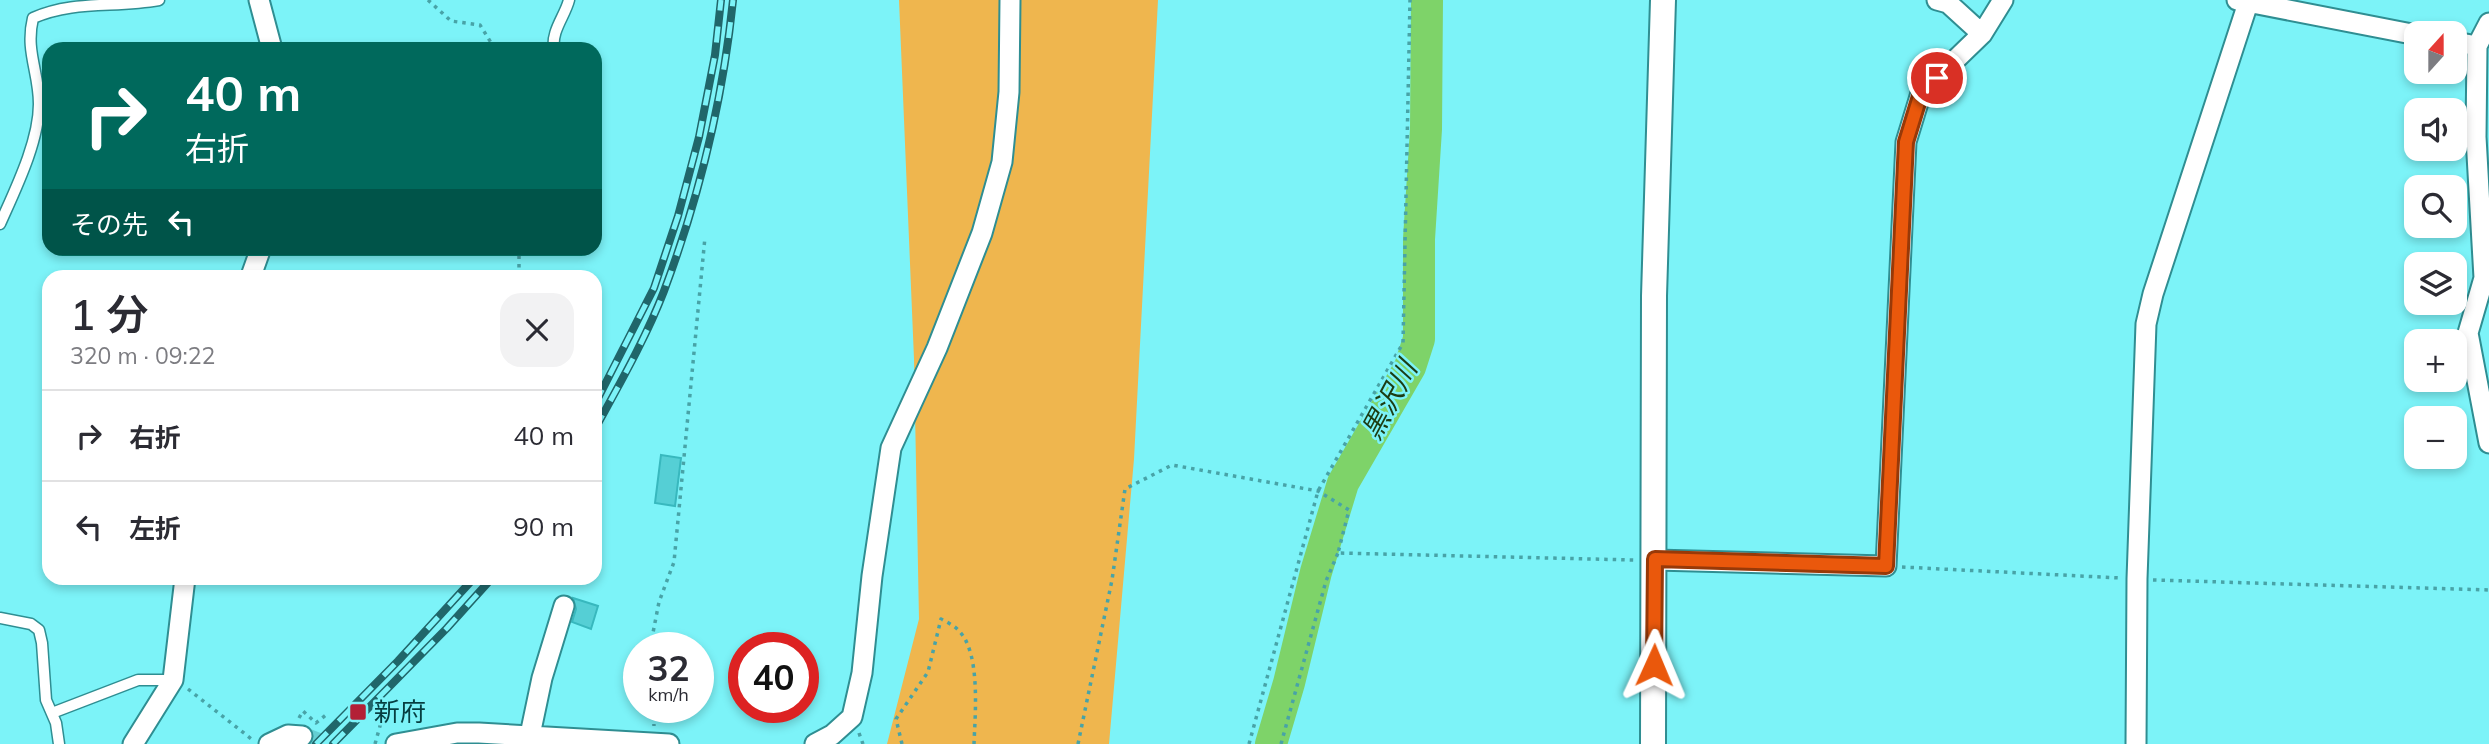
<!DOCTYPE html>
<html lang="ja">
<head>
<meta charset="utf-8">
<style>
  :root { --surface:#fff; --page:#f2f2f3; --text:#2b2b33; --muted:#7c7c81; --line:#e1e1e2 }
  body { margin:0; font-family:Mulish,"Noto Sans JP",sans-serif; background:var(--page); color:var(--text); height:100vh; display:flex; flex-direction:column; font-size:26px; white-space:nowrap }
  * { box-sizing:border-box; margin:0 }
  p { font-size:23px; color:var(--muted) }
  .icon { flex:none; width:38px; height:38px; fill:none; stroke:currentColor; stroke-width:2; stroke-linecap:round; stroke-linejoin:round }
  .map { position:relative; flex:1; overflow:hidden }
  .side { position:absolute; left:42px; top:270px; width:560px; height:315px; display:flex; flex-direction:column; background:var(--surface); border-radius:21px; box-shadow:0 4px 10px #0003 }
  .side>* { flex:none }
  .guide { position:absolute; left:42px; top:42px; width:560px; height:214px; border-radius:21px; box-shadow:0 4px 10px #0003; background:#00695c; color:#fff; overflow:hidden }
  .needle { width:46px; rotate:21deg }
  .tools { position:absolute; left:2404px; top:21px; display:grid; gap:14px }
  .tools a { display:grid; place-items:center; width:63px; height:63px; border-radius:14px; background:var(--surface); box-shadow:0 4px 10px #0003; font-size:35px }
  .speed { position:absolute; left:623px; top:632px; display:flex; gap:14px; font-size:35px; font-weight:700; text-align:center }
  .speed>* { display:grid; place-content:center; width:91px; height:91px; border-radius:50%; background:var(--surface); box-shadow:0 4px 10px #0003; line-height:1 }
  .speed small { font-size:18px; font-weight:400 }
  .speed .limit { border:10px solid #d22; background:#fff; color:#111 }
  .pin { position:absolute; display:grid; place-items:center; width:60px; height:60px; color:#fff; margin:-30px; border:4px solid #fff; border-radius:50%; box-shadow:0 2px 7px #0007 }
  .me { position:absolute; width:77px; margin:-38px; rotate:1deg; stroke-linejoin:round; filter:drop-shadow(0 0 5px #0008) }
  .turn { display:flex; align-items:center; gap:24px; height:147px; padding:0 28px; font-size:32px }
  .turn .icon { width:91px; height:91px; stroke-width:2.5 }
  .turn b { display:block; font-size:49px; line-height:60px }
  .then { display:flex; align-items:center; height:66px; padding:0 28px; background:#0003; gap:14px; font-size:26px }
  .round { display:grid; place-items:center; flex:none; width:74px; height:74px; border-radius:21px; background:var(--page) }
  .headline { display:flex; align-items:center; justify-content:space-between; height:119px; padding:0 28px }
  h1 { font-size:42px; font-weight:600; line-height:52px }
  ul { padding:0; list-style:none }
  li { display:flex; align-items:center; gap:21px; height:91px; padding:0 28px; border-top:2px solid var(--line) }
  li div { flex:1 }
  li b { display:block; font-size:26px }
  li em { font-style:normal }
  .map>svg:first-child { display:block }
  .green { fill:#efb64e }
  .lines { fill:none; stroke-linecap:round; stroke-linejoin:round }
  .river { stroke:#7ed369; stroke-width:32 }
  .building { fill:#55cfd5; stroke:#38b8be; stroke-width:2 }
  .minor-tunnel { stroke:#64cfd3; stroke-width:19; stroke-dasharray:19 10; stroke-linecap:butt }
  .service-casing { stroke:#2f8e92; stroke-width:13 }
  .minor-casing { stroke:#2f8e92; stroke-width:23 }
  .tertiary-casing { stroke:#2f8e92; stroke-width:28 }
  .path { stroke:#48a3a7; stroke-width:3.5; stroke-dasharray:3.5 5; stroke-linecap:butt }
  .service { stroke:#fff; stroke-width:10 }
  .minor { stroke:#fff; stroke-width:19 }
  .tertiary { stroke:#fff; stroke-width:24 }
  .rail-casing { stroke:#20666a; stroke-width:8 }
  .rail { stroke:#7cf3f8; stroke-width:5; stroke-dasharray:16; stroke-linecap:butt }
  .route-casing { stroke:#983908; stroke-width:18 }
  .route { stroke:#ea580c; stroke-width:12 }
  .poi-dot { fill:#b32036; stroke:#7cf3f8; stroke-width:2.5 }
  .labels { text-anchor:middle; stroke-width:5; stroke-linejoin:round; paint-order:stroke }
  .poi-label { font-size:26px; fill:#063e41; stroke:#7cf3f8; text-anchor:start }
  .water-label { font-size:28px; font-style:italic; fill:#1c3d13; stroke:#7cf3f8 }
</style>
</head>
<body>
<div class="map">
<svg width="2489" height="744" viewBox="0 0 2489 744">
  <rect width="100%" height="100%" fill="#7cf3f8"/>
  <path class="green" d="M899,0H1158L1134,459L1109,744H887L919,619L914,359Z"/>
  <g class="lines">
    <path class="river" d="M1271,744L1289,683L1316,572L1343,483L1410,367L1419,339V239L1426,129L1427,0"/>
  </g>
  <path class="building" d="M661,455L681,458L675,506L655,503Z
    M573,598L598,606L591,629L572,622L576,609Z"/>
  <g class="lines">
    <path class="minor-tunnel" d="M302,736L323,744"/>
    <g class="service-casing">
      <path id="service" d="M554,49C551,31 565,16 569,0
        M0,224C15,190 39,142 39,104C39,72 25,51 33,18C74,0 114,8 159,0
        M0,618L31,624L39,630L42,643L46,700L56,723L59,744
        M52,713L138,680H171"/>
    </g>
    <g class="minor-casing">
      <path id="minor" d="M259,0L272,49
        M1937,0L1948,3L1982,34
        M2237,0L2417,35
        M2489,23L2477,46L2476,137L2484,278L2468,333L2489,443
        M2455,42L2477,46
        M251,276L261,248
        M1655,560L1886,566L1906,142L1921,93L1982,34L2003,0
        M530,735L542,678L564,606
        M133,744L173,680L185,578
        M269,744L288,735L302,736
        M396,744L457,733H479L669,744
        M815,744L832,735L852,717L862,673L872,576L891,448L937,348L982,233L1002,162L1009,92L1010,0
        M2136,744L2137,579L2146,324L2153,294L2248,3"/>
    </g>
    <g class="tertiary-casing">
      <path id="tertiary" d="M1653,744L1654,296L1663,0"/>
    </g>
    <path class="path" d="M428,0L451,21L480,25L495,49
      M519,276V248
      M1902,567L2121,578
      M2153,580L2489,590
      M650,648L659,602L674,562L705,237
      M188,689L254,741
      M653,707L654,726
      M299,718L303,711L316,723L327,714
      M859,733L863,744
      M375,744L385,708
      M902,744L896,719L928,672L941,619C947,622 955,626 959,631C981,653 975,715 974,744
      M1078,744L1112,580L1125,489L1172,465L1318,491L1349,510L1338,553L1634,560
      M1249,744L1318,491L1403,343L1410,0
      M1281,744L1326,581L1338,553"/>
    <use href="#service" class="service"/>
    <use href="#minor" class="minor"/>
    <use href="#tertiary" class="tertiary"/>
    <g class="rail-casing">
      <path id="rail" d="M595,404L654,288L678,216L699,137L715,55L721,0
        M595,429C619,385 646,338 664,291C699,198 723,99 733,0
        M316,744L398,661L474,578
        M333,744L447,628L492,578"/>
    </g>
    <use href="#rail" class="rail"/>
  </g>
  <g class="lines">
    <g class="route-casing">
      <path id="route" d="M1654,665L1655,559L1886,566L1906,142L1921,93L1937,78"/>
    </g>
    <use href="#route" class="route"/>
  </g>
  <rect class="poi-dot" x="349" y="703" width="18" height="18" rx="3.5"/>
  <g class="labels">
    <g class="poi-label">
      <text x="374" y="721">新府</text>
    </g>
    <g class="water-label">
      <text transform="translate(1389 400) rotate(-62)" y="10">黒沢川</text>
    </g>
  </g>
</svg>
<div class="tools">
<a><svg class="needle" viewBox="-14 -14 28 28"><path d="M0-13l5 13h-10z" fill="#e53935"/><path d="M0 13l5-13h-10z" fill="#7c7c81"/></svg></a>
<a><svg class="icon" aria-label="sound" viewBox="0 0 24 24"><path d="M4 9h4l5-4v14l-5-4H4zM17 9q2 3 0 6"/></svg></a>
<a><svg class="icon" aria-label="search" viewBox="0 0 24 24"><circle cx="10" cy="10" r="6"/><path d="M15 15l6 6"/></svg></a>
<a><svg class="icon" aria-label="layers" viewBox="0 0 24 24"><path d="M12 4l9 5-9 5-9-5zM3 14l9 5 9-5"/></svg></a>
<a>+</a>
<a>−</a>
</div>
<div class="speed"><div>32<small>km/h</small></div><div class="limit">40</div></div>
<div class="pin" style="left:1937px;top:78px;background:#d93025"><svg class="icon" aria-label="arrive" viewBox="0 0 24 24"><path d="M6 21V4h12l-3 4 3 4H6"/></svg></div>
<svg class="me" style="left:1654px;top:665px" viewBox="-20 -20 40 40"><path d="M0-17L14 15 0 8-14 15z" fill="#ea580c" stroke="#fff" stroke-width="4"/></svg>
<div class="guide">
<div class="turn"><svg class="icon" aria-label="right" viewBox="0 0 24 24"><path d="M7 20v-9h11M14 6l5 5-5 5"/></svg><div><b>40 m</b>右折</div></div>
<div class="then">その先<svg class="icon" aria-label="left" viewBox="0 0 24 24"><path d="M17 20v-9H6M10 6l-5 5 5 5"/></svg></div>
</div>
<section class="side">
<div class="headline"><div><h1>1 分</h1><p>320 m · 09:22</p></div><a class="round"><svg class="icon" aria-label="close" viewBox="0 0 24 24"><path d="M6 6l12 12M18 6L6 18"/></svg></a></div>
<ul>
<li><svg class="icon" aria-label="right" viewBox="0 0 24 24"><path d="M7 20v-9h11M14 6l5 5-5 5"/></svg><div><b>右折</b></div><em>40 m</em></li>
<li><svg class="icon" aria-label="left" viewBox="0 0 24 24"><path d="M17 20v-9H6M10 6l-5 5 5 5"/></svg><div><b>左折</b></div><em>90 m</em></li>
</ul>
</section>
</div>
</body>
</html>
